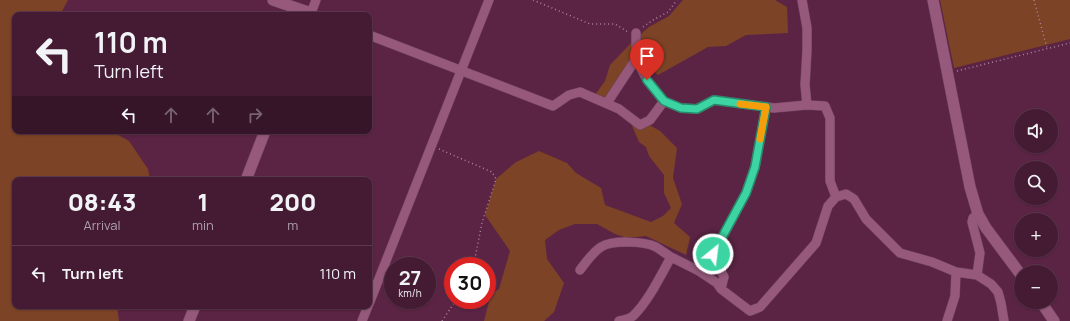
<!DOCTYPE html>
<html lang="en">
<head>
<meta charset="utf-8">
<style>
  :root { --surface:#441b33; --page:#4b243b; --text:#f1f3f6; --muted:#afa1ac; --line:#5c394e }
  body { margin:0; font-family:Manrope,sans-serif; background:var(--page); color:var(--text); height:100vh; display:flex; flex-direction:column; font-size:15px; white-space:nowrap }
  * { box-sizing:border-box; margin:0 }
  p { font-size:13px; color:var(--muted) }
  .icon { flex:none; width:22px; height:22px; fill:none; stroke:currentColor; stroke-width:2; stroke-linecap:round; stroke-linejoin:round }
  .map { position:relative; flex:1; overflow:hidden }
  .details { position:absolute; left:12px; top:177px; width:360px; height:132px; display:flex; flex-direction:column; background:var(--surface); border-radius:8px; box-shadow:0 1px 3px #0004,0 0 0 1px var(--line) }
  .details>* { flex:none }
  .top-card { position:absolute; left:12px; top:12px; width:360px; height:122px; border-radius:8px; box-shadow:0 1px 3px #0004,0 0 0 1px var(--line); background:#441b33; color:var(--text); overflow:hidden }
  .tools { position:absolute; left:1014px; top:109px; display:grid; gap:8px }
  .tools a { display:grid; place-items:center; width:44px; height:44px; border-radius:50%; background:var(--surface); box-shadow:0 1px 3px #0004,0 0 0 1px var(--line); font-size:20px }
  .speed { position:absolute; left:384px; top:257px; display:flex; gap:8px; font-size:20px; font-weight:700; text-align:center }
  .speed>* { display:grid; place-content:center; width:52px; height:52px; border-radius:50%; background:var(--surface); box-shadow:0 1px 3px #0004,0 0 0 1px var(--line); line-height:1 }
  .speed small { font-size:10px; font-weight:400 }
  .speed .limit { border:6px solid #d22; background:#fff; color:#111 }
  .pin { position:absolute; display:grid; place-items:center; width:34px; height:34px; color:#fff; margin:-41px -17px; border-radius:50% 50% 50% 0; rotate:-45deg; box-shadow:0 0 4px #0007 }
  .pin .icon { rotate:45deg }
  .me { position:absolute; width:44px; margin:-22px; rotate:29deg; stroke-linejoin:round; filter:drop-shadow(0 0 3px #0008) }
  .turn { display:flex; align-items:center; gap:14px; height:84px; padding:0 16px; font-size:18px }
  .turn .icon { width:52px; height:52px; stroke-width:2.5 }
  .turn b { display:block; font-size:28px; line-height:34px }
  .lanes { display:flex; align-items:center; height:38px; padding:0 16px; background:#0003; justify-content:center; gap:20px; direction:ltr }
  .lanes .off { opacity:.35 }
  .eta { display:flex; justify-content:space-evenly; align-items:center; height:68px; text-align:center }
  .eta b { font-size:24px; font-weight:800; line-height:28px }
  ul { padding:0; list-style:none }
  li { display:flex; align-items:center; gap:12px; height:56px; padding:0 16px; border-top:1px solid var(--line) }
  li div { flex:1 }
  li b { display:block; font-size:15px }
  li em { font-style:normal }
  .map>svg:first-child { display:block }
  .green { fill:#7c4326 }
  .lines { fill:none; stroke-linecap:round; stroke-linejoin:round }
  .minor-casing { stroke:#6f425e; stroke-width:10 }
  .tertiary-casing { stroke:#6f425e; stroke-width:12 }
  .path { stroke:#ac869b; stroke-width:1.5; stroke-dasharray:1 3; stroke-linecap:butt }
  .minor { stroke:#96597b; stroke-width:9 }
  .tertiary { stroke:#96597b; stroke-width:11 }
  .route-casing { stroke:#288a6a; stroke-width:10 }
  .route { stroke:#3dd4a3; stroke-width:7 }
  .slow { stroke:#f59e0b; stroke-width:7 }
</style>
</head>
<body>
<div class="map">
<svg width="1070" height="321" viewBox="0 0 1070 321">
  <rect width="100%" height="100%" fill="#5b2444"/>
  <path class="green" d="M0,0H68L60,15H15V131H111L129,141L148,169L150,180H15V306H117L119,321H0Z
    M683,0H775L787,7L788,33L746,35L726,46L708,47L658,75L643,62H631L604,99L595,95L605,81L610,65L634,40L649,27L669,16Z
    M940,0H1070V39L954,68Z
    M634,116L660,131L677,148L673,178L682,204L674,223L690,237L686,255L646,236L627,238L615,234L597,224H575L559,230L545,240L547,259L564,283L554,312L544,321H484L491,294L499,289L510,251L485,215L496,179L516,162L539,151L567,163L576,173L601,188L605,205L651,222L663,216L671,208L664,193V175L649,156L646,147L639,142L630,121Z"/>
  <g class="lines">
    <g class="minor-casing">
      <path id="minor" d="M802,0L807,28V50L805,85L807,105
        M315,15L311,13L316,0
        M636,33V59L647,80L664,101L681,108L697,109L714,100L774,108L807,105L825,106L830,118V181L836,197
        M369,35L553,106L569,95L580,92L619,109L640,125L650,120L664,101
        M607,103L636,59
        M580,270C586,262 593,252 601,247C612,240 644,241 656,247C661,250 666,254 671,257
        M977,275L980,253L972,222L973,218L978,214
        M721,289L724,277L713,255L746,193L755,167L766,107
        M369,304L489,0
        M362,321L368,306
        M619,321C624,320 629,319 633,316C648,302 661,275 671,257L699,271L717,283L721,289L750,311L760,307L816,243L828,206L836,197L846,194L854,199L866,219L900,253L932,262L956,272L977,275L991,284L998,292L1001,303L1004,321
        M947,321L955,296L956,272"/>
    </g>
    <g class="tertiary-casing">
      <path id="tertiary" d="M273,0L311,13L310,15
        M933,0L970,187L978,214L986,228L1021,275
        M246,180L265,131
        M1041,302L1054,321
        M189,321L195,306"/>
    </g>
    <path class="path" d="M533,0L590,24H615L628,32
      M1034,0L1047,48
      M643,27L653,20L668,12L677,0
      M957,71L1070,43
      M439,149L492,172L496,179L482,223L475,258L473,266
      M442,321L456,300"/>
    <use href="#minor" class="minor"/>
    <use href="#tertiary" class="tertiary"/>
  </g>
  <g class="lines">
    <g class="route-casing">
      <path id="route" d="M647,80L664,101L681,108L697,109L714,100L766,107L755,167L746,193L713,254"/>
    </g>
    <use href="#route" class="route"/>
    <path class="slow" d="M740,104L766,107L760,139"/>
  </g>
</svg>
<div class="tools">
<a><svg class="icon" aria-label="sound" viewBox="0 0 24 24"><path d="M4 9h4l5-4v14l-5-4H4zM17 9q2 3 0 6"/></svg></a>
<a><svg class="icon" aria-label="search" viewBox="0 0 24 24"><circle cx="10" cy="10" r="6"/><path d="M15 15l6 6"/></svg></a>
<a>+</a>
<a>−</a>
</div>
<div class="speed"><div>27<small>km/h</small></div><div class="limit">30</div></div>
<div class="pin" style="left:647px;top:80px;background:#d93025"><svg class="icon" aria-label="arrive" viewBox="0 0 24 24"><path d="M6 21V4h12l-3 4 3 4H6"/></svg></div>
<svg class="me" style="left:713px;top:254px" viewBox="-20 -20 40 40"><circle r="17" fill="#3dd4a3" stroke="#fff" stroke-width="3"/><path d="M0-11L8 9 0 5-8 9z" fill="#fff"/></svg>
<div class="top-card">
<div class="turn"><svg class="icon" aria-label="left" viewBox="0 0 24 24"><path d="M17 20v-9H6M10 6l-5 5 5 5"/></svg><div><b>110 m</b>Turn left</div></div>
<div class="lanes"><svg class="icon" aria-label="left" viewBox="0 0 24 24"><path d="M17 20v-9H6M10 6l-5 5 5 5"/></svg><svg class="icon off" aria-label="ahead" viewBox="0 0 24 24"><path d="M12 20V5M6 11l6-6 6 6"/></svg><svg class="icon off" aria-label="ahead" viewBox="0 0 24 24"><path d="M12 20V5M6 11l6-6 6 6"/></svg><svg class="icon off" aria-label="right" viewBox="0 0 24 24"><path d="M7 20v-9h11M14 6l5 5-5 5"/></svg></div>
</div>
<section class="details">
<div class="eta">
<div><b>08:43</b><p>Arrival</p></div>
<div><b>1</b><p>min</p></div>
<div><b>200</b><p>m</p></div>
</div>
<ul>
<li><svg class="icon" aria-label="left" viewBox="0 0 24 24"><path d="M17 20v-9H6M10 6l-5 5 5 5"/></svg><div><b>Turn left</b></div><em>110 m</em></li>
</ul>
</section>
</div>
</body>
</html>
